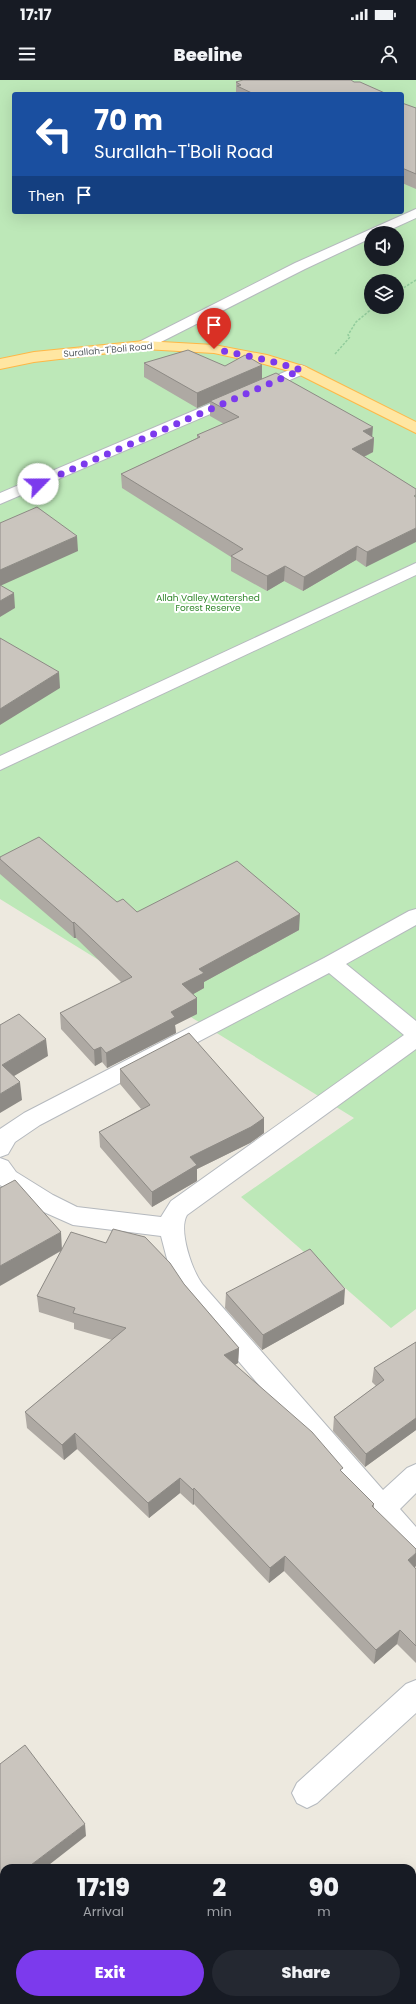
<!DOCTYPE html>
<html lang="en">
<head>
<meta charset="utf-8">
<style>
  :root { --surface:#171b24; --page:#242831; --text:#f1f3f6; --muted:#9ea1a6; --accent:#7c3aed }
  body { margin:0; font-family:Poppins,sans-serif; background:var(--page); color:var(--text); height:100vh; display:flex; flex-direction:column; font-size:15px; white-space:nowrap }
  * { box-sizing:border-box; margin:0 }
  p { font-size:13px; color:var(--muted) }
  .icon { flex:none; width:22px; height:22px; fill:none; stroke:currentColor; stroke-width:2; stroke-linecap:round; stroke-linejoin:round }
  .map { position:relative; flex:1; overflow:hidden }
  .details { position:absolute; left:0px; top:1784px; width:416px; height:140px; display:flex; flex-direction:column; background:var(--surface); border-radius:12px 12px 0 0; box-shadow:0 4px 16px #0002 }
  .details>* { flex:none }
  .banner { position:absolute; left:12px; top:12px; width:392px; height:122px; border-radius:4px; box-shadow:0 4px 16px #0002; background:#1a4fa0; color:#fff; overflow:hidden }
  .controls { position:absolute; left:364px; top:146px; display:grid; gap:8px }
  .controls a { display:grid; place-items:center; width:40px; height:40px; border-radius:50%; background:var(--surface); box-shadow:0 4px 16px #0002; font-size:20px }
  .pin { position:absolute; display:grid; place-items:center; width:34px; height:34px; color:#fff; margin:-41px -17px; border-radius:50% 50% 50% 0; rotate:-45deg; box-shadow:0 0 4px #0007 }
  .pin .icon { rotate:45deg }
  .me { position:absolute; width:44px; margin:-22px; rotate:67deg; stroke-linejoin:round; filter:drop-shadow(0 0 3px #0008) }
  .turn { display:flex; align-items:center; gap:14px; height:84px; padding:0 16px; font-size:18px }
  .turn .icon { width:52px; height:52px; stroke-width:2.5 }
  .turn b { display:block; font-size:28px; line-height:34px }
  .then { display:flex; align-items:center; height:38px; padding:0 16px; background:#0003; gap:8px; font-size:15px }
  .eta { display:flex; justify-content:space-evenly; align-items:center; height:68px; text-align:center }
  .eta b { font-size:24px; font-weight:800; line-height:28px }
  .cta { display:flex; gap:8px; margin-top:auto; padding:8px 16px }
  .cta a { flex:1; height:46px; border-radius:24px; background:var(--accent); color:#fff; font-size:16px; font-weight:800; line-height:46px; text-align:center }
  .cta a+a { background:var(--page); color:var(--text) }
  .status { display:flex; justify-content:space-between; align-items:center; height:28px; padding:0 20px; background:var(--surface); direction:ltr }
  .status svg { height:11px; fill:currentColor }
  header { display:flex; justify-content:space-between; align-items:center; height:52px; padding:0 16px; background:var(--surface); font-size:18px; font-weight:800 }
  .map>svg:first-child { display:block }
  .green { fill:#bde8b8; fill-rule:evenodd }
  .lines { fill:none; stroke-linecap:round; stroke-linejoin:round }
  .minor-casing { stroke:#b5b9be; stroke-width:2 }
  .major-casing { stroke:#ffb746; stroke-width:2 }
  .path { stroke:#92cc9c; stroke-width:1.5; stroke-dasharray:2.5 1.5; stroke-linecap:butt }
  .minor { fill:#fff; fill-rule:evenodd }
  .major { fill:#ffe6a2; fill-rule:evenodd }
  .wall { fill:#aea9a3 }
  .shaded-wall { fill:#8d8a85 }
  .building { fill:#cac5be; stroke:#8d8a85 }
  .route { stroke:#7c3aed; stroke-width:7; stroke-dasharray:0 12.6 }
  .labels { text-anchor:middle; stroke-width:4; stroke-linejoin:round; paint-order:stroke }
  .far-street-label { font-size:9px; fill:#585e62; stroke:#fff }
  .far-park-label { font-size:9px; fill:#31872c; stroke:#fff }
</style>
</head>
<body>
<div class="status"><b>17:17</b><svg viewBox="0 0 49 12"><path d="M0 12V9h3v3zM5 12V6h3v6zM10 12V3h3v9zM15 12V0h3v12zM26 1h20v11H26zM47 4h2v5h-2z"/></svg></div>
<header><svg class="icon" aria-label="menu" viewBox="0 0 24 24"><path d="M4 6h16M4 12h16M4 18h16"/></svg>Beeline<svg class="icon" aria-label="person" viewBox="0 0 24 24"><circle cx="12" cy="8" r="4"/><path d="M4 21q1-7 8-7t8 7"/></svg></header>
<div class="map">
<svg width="416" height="1924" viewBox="0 0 416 1924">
  <rect width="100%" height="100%" fill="#ede9df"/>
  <path class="green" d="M0,0H416V1229L391,1248L241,1117L354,1038L0,819ZM14,14H402V132H14ZM371,153H397V179H371ZM371,201H397V227H371Z"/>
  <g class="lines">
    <g class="minor-casing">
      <path id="minor" d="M416,129V138L383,153H371V158L305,189L149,268H139L137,265L139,262L295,183Z
        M301,285L306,287L309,290L306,293L0,424V413Z
        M416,483V495L0,690V676Z
        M416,829V845L346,884L416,941V969L187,1135C178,1150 192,1191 203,1205L383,1410L407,1388L416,1384V1413L400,1429L416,1447V1479L406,1476L185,1219L172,1198L161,1156L73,1145L37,1129L0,1105V1078L8,1081L16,1092L53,1115L77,1127L161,1137L171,1121L404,955L329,893L40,1045L15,1062L8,1074L0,1077V1049L24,1033L324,878L409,831Z
        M416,1600V1633L317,1723L307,1728L297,1723L292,1713L297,1703L406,1604Z"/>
    </g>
    <g class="major-casing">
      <path id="major" d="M144,261L214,265L267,275L306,287L416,342V353L296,293L264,284L214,273L144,269L34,282L0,289V279L34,272Z"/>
    </g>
    <path class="path" d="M397,212L416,200
      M335,274L350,257L348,255L356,242L374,227"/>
    <use href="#minor" class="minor"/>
    <use href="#major" class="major"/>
  </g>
  <path class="wall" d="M236,2L387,14H236Z
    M402,22V23L416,28V109L402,103Z
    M144,283L225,286L262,299L374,358L373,372L364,377L416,409L366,487L356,480L303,511L284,501L267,511L231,491V477L122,408L121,394L197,358V355L224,344L210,336V322L197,328L144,297Z
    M0,777L117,822L137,832L299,850L204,902V908L193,914L197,918V934L175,945L176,953L107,988L102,982L95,986L61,949L60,933L122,903L76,858H74L0,794Z
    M120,989L264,1053L250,1063L197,1089V1101L152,1127L100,1067L99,1052L141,1029L120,1004Z
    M62,1169L184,1204L239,1268L238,1283L235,1285L374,1424V1428L416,1486L415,1487L416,1489V1583L397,1564L374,1584L284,1491L269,1503L194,1424L193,1425L180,1413L149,1438L77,1369L64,1380L27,1348L25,1332L112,1260L74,1249V1243L39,1232L37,1216L61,1171L0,1206Z
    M226,1213L344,1224L262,1270L225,1228Z
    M416,1262V1350L365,1387L333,1351L334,1337L376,1306L372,1302L374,1288Z"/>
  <path class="shaded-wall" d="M262,285V300L197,328V313Z
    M373,347L372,359L374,358L373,372L351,383L352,369L363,351Z
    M416,448V462L366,487L367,472Z
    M77,456L78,471L0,506V490Z
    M357,466L356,480L303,511L304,497Z
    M285,486L284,501L267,511V496Z
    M14,513L15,528L0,537V521Z
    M59,592L60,608L0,645V629Z
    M300,834L299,850L204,902V908L183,920L182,904L199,889Z
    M74,842L76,858H74L73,843Z
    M197,918V934L175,945L176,953L107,988L106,973L171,932Z
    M46,959L48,976L4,1002L2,985Z
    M101,967L102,982L95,986L94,970Z
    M20,1002L22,1020L0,1033V1014Z
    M264,1038V1053L250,1063L197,1089V1101L152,1127V1112L190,1077Z
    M61,1152L62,1170L0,1206V1186Z
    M345,1209L344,1224L262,1270L263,1255Z
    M239,1268L238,1283L224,1291V1275Z
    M416,1338V1350L365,1387L366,1374Z
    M75,1353L77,1369L64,1380L62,1365Z
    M180,1398V1413L149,1438L148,1423Z
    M194,1408V1424L193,1425V1410Z
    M416,1473V1486L406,1495L408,1480Z
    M285,1476L284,1491L269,1503L270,1488Z
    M400,1550L397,1564L374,1584L376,1570Z
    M85,1744L86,1756L45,1788H27Z
    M4,1805V1819L0,1822V1808Z"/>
  <path class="building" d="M243,0H351L354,2H360L387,14H254L237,6L241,5L236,2Z
    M402,22V23L416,28V94L402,88Z
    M188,270L225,286L245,275L262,285L197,313L144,283Z
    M276,293L373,347L363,351L374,358L352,369L416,409V415L414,416L416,417V448L367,472L357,466L304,497L285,486L267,496L231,476L243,469L121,394L200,357L197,355L239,337L210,321Z
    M37,427L77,456L0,490V443Z
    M0,505L14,513L0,521Z
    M0,558L59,592L0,629Z
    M39,757L117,822L123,819L137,832L237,781L300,834L199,889L204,893L182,904L197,918L171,932L175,937L106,973L101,967L94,970L60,933L132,897L74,842L73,843L0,779V777Z
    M19,934L46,959L2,985L20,1002L0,1014V945Z
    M189,953L264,1038L251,1047L190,1077L197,1085L152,1112L99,1052L150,1025L120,989Z
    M15,1100L61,1152L0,1186V1108Z
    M113,1149L145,1157L170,1183L184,1204L239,1268L224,1275L312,1352L343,1388L340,1390L374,1424L372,1426L416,1469V1473L408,1480L416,1489V1566L400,1550L376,1570L285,1476L270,1488L194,1408L193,1410L180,1398L148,1423L75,1353L62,1365L25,1332L126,1248L73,1233L75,1228L37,1216L71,1152L106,1163Z
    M310,1169L345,1209L263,1255L226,1213Z
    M416,1262V1338L366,1374L334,1337L384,1300L374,1288Z
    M25,1665L85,1744L27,1788H4V1805L0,1808V1684Z
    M65,1920H174L177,1924H61Z"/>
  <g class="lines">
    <path class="route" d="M38,404L301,290L267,280L214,269"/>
  </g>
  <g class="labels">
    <g class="far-street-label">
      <text transform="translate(108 270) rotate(-5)" y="3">Surallah-T'Boli Road</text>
    </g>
    <g class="far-park-label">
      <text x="208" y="521">Allah Valley Watershed<tspan x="208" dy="10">Forest Reserve</tspan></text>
    </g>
  </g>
</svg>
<div class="controls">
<a><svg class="icon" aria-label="sound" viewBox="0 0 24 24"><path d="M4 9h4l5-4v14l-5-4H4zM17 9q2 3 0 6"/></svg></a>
<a><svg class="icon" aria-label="layers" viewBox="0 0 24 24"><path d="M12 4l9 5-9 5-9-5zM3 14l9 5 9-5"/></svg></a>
</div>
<div class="pin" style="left:214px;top:269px;background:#d93025"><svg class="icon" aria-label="arrive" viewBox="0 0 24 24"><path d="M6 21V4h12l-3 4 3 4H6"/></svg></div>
<svg class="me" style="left:38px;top:404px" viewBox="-20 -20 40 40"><circle r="19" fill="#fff"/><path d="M0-13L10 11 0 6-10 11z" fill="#7c3aed"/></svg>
<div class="banner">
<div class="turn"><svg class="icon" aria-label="left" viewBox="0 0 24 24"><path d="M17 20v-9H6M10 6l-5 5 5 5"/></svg><div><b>70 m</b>Surallah-T'Boli Road</div></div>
<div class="then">Then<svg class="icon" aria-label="arrive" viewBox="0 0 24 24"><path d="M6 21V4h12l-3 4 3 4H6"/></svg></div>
</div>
<section class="details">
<div class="eta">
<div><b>17:19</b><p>Arrival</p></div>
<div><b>2</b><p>min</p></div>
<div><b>90</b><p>m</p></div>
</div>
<div class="cta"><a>Exit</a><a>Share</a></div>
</section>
</div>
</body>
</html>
